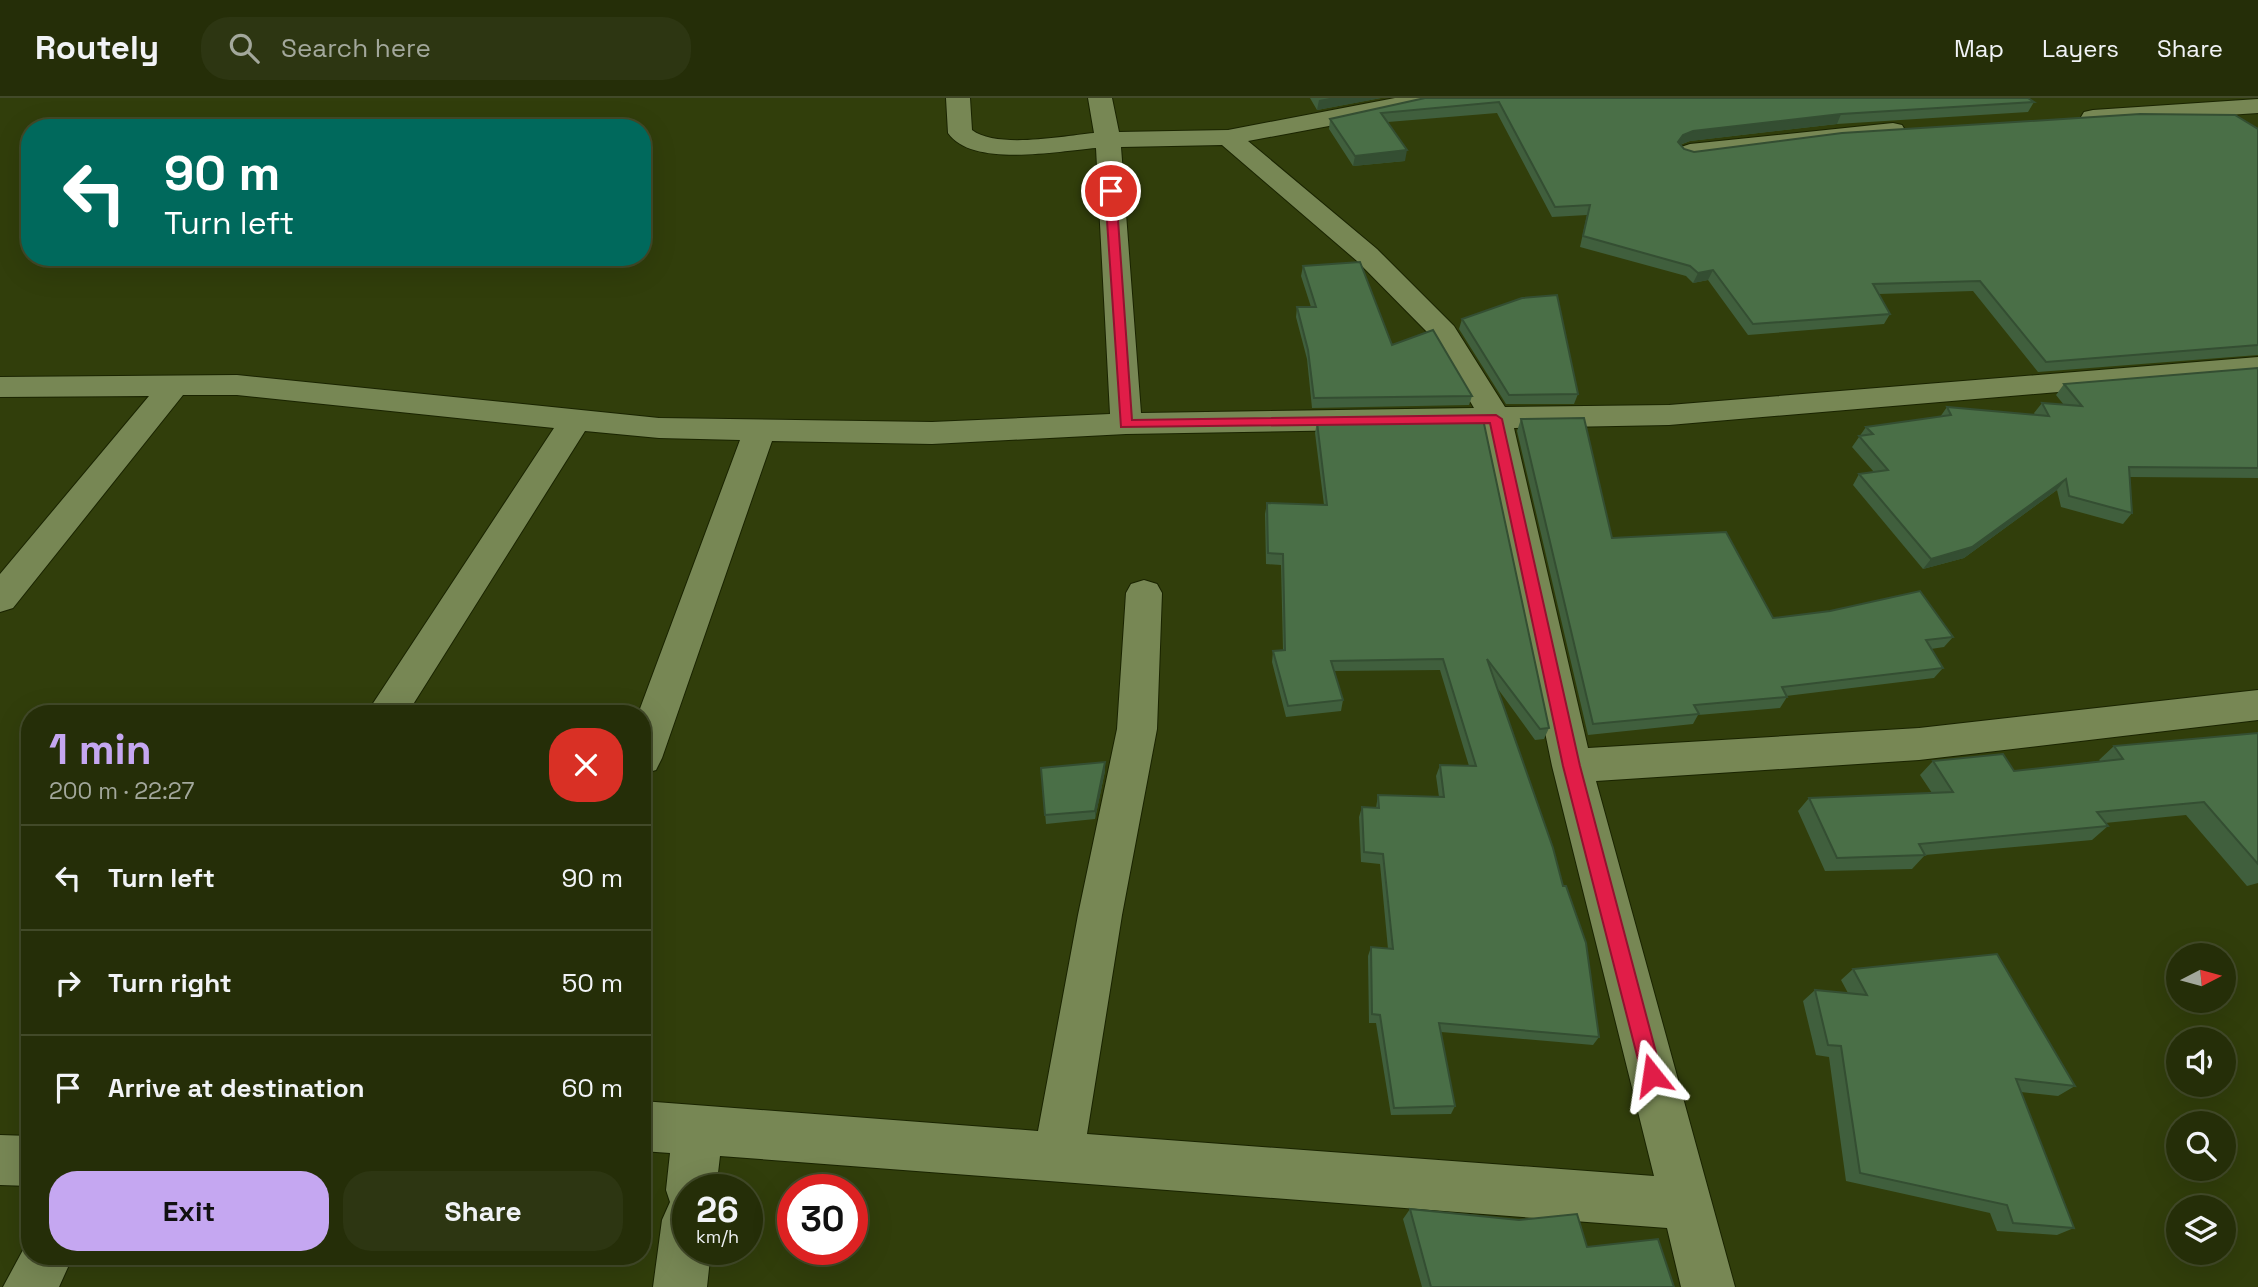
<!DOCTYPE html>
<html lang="en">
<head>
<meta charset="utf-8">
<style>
  :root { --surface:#252e08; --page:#2d3612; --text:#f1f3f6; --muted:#a3a89c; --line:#424a29; --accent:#c5a7f1 }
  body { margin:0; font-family:"Space Grotesk",sans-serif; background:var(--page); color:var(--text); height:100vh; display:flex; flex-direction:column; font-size:26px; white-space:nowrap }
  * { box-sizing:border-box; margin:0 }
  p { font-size:23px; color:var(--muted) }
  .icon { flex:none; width:38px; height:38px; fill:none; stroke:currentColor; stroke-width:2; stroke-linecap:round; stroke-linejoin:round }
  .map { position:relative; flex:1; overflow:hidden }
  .side { position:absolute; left:21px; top:607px; width:630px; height:560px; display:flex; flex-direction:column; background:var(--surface); border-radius:28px; box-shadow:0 7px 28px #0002,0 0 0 2px var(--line) }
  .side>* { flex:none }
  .hud { position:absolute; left:21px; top:21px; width:630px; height:147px; border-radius:28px; box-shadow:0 7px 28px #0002,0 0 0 2px var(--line); background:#00695c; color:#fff; overflow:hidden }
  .needle { width:46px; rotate:84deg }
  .fabs { position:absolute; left:2166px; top:845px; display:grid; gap:14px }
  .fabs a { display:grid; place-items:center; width:70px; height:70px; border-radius:50%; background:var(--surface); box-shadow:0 7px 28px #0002,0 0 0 2px var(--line); font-size:35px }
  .speed { position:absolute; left:672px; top:1076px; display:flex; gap:14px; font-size:35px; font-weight:700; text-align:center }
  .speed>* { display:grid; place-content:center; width:91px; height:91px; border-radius:50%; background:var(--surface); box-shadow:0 7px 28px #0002,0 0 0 2px var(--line); line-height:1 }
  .speed small { font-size:18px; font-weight:400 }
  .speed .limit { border:10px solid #d22; background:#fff; color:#111 }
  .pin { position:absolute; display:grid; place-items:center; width:60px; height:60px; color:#fff; margin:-30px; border:4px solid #fff; border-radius:50%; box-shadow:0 2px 7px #0007 }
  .me { position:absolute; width:77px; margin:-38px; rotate:345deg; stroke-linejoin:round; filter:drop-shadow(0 0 5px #0008) }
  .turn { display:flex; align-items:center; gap:24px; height:147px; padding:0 28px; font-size:32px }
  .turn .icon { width:91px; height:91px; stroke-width:2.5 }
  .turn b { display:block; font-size:49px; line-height:60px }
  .round { display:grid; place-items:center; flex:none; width:74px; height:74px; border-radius:28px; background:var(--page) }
  .headline { display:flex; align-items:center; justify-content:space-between; height:119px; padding:0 28px }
  h1 { font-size:42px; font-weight:800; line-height:52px; color:var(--accent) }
  .primary-button { display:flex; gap:14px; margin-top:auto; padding:14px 28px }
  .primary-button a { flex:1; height:80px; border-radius:28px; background:var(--accent); color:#111; font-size:28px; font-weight:800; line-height:80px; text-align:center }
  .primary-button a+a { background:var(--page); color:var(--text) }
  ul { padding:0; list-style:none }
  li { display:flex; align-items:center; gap:21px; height:105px; padding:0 28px; border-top:2px solid var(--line) }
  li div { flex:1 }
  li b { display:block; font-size:26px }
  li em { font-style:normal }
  header { display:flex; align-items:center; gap:42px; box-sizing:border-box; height:98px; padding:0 35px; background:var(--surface); border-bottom:2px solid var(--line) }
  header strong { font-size:33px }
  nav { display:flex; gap:38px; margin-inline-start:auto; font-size:24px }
  .search { width:490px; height:63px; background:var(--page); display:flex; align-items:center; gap:18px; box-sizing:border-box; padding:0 24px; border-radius:28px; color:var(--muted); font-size:26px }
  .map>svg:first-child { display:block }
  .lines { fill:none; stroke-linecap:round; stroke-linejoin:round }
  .minor-casing { stroke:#1a2400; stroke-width:2 }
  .minor { fill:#778754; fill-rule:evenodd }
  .wall { fill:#405f3d }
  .shaded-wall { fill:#344e32 }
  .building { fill:#4a6f47; stroke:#344e32; stroke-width:2 }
  .route { fill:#e11d48; stroke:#92132f; stroke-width:2 }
</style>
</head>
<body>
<header>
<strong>Routely</strong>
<div class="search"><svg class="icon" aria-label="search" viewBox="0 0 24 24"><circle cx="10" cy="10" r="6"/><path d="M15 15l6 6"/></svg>Search here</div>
<nav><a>Map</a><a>Layers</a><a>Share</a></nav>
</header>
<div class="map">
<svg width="2258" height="1189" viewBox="0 0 2258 1189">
  <rect width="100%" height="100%" fill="#313e0b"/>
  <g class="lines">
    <g class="minor-casing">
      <path id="minor" d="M946,0H970L972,32C997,51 1063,38 1094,35L1088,0H1112L1119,34L1228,32L1395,0H1438L1434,5L1361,22L1248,43L1377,151L1454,228L1505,309L1669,307L2258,259V277L1669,327L1514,330L1588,650L1919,630L2258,592V622L1919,662L1596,683L1735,1189H1681L1667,1130L720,1058L716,1092H688V1152H711L707,1189H653L662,1122L670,1104L666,1092L670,1055L642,1053V1003L1038,1033L1078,817L1117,631L1126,495L1131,486L1144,482L1157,486L1162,495L1157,631L1122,817L1087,1036L1654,1078L1552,668L1482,330L1126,336L932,346L772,343L662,660L656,672L642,676V616H638L740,342L659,340L585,333L407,616H366L554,330L237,297H183L13,510L0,514V476L149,298L0,299V279L237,277L659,320L932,324L1110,316L1096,50C1058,53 972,70 948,35ZM1222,47L1357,163L1432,239L1474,310L1141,315L1121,49Z
        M2258,1V15L2093,26L2084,24L2081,19L2084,14L2093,12Z
        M1893,25L1902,27L1905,32L1902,37L1690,62L1681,59L1677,54L1681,49L1690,46Z
        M0,1037L30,1038V1088L0,1087Z
        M30,1139V1158H73L59,1189H3Z"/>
    </g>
    <use href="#minor" class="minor"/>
  </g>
  <path class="wall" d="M1310,0H1381L1317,12Z
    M1425,0L2034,4L2028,14L1837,26L1690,43L1680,47L1684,51L1694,54L2258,31V257L2038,274L1973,193L1879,196L1890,216L1884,226L1748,237L1708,182L1693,185L1686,178L1580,149L1587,117L1552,119L1497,15L1388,24L1405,63L1353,68L1329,31L1330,21Z
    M1303,168L1392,247L1472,298L1469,307L1312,310L1307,261L1296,219L1297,209H1311L1301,178Z
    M1462,221L1578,296L1574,306H1506L1459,231Z
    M2258,270V380L2130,379L2132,415L2123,426L2061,409L2057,392L1964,460L1923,471L1853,387L1859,376L1874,374L1852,349L1866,329L1940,319L1947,309L2035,317L2034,315L2042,305L2064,307L2056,297L2064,286Z
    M1521,321L1612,440L1773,520L1953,539L1944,549L1931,551L1943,570L1934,580L1786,598L1787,599L1780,610L1698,617L1693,626L1588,637L1517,333Z
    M1317,324L1549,630L1544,641L1535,642L1498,591L1599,939L1593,947L1441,934L1455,1008L1451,1016L1391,1017L1376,925H1369L1368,858L1371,849L1388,851L1380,766L1361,764L1359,719L1362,709L1376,710L1378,697L1439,699L1436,678L1440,667L1469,668L1440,572L1334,573L1343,602L1341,613L1286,619L1272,564L1273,553L1283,552L1281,467L1266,466L1265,416L1267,405L1324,407L1315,335Z
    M2258,635V785L2247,788L2186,717L2105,725L2108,728L2092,742L1925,757L1912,771L1825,773L1798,713L1809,700L1932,695L1920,677L1933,663L2014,673L2100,663L2099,662L2114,648Z
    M1105,664V673L1095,721L1046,726L1041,670Z
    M1853,871L2075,988L2058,998L2021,994L2074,1130L2057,1137L1997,1133L1990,1115L1846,1083L1829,959L1816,957L1803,903L1815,892L1848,895L1841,882Z
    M1410,1111L1587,1149L1674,1189H1422L1403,1121Z"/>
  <path class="shaded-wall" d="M1330,0H1381L1317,12L1319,2Z
    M1841,16L1837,26L1690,43L1679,47L1678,44L1683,37L1693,33Z
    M1407,52L1405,63L1353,68L1355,58Z
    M1713,172L1708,182L1693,185L1698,175Z
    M2066,381L2057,392L1964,460L1923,471L1931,461Z
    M1105,664V673L1095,721V713Z"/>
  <path class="building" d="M1425,0H2028L2034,4L1841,16L1693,33L1683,37L1678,44L1684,51L1694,54L1842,35L2140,16L2235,17L2258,31V247L2046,264L1980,183L1873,186L1890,216L1753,226L1713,172L1698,175L1690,168L1583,138L1590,107L1555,109L1499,4L1381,15L1407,52L1355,58L1330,21Z
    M1360,164L1392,247L1433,232L1472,298L1314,300L1308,252L1297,209H1316L1303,168Z
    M1557,197L1578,296L1509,297L1462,221L1522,200Z
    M2258,270V370L2129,369L2132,415L2069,398L2066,381L1972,449L1931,461L1859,376L1888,372L1859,338L1873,336L1866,329L1951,317L1947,309L2049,318L2042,305L2082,308L2064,286Z
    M1584,320L1612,440L1726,434L1773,520L1830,513L1920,493L1953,539L1926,542L1943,570L1782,589L1787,599L1694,607L1699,616L1593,626L1521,321Z
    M1483,321L1549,630L1540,631L1487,561L1553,750L1563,788H1566L1586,845L1599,939L1439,925L1455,1008L1394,1010L1380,917L1372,916L1371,849L1393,851L1383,756L1364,754L1362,709L1379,710L1378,697L1444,699L1440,667L1476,668L1443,561L1331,563L1343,602L1288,608L1273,553L1285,552L1283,456L1268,455L1267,405L1327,407L1317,324Z
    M2258,635V766L2204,704L2097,714L2108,728L1919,746L1925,757L1837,760L1809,700L1953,694L1933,663L2003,656L2014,673L2123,661L2114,648Z
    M1105,664L1095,713L1045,717L1041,670Z
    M1997,856L2075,988L2016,981L2074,1130L2013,1125L2007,1107L1860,1075L1841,948L1828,947L1815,892L1867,897L1853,871Z
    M1410,1111L1519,1122L1577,1116L1587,1149L1658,1141L1674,1189H1431Z"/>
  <path class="route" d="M1111,90L1116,93L1132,322L1496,317L1502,321L1580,668L1662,977L1659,984L1652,987L1645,984L1642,977L1563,668L1490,325L1121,329L1105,93Z"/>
</svg>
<div class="fabs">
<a><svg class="needle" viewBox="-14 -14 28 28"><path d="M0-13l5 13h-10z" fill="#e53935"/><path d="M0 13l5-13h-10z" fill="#a3a89c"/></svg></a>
<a><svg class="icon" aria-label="sound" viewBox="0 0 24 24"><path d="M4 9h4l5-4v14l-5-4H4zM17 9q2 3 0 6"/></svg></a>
<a><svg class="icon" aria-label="search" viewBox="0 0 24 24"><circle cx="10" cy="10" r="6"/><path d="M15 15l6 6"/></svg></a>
<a><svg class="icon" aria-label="layers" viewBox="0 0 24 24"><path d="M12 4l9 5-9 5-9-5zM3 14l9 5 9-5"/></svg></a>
</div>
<div class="speed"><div>26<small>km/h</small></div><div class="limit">30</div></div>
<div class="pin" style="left:1111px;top:93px;background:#d93025"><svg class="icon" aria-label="arrive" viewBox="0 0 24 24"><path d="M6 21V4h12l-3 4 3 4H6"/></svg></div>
<svg class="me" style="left:1652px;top:977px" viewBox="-20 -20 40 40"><path d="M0-17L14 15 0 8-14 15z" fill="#e11d48" stroke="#fff" stroke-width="4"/></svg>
<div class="hud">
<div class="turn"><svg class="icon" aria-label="left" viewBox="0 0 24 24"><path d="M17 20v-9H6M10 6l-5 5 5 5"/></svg><div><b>90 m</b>Turn left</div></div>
</div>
<section class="side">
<div class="headline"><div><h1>1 min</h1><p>200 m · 22:27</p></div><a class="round" style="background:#d93025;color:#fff"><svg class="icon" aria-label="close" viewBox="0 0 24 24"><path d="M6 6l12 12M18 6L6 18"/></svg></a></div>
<ul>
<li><svg class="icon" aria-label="left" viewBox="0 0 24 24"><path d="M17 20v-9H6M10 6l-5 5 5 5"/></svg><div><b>Turn left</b></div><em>90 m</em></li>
<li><svg class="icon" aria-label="right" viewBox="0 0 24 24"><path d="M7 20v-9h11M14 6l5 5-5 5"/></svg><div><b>Turn right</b></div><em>50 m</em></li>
<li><svg class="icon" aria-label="arrive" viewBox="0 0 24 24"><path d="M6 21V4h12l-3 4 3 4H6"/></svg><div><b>Arrive at destination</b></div><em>60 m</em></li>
</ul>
<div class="primary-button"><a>Exit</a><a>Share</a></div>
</section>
</div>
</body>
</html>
